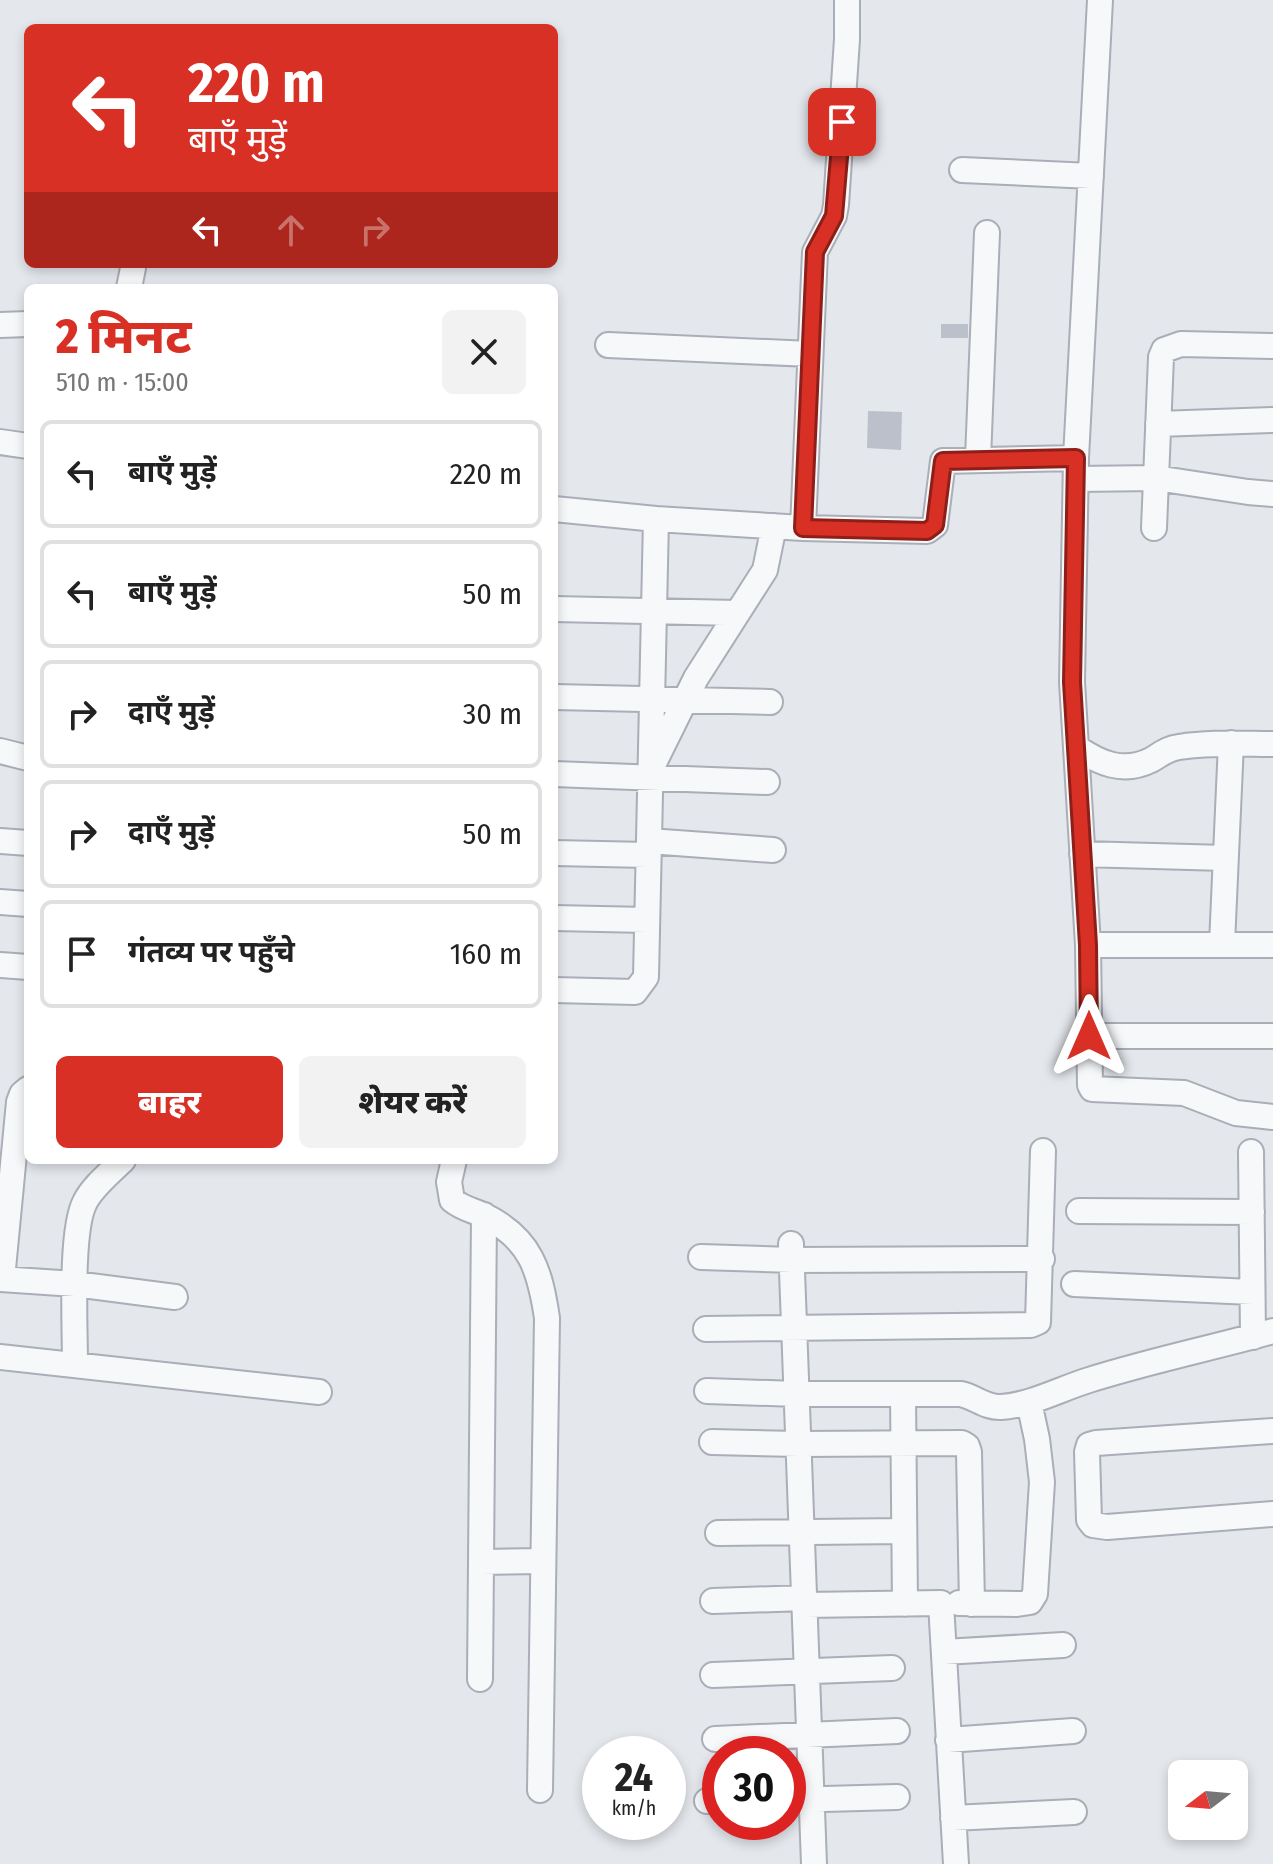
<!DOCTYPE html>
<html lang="hi">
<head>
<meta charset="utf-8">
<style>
  :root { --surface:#fff; --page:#f2f2f2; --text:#222; --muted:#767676; --line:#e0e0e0; --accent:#d93025 }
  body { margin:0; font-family:"Fira Sans Condensed","Noto Sans Devanagari",sans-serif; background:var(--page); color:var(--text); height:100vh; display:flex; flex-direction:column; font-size:30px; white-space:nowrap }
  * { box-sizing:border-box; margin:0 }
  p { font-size:26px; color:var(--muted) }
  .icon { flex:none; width:44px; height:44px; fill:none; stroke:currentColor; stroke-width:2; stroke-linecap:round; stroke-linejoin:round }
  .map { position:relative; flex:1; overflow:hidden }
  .sheet { position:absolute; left:24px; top:284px; width:534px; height:880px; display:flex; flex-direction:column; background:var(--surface); border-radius:12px; box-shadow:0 4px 12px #0003 }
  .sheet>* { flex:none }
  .guide { position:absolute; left:24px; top:24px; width:534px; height:244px; border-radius:12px; box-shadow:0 4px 12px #0003; background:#d93025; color:#fff; overflow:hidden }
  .needle { width:52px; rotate:254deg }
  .tools { position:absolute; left:1168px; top:1760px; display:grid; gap:16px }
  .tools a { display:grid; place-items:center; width:80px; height:80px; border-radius:12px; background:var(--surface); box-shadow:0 4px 12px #0003; font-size:40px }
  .speed { position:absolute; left:582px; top:1736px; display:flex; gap:16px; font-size:40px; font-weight:700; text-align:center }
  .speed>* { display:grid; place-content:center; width:104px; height:104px; border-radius:50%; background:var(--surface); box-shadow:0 4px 12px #0003; line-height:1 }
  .speed small { font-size:20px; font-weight:400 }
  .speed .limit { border:12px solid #d22; background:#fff; color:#111 }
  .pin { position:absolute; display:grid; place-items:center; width:68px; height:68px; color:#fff; margin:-34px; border-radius:16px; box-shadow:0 4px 12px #0006 }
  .me { position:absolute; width:88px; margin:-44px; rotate:0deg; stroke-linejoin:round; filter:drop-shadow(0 0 6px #0008) }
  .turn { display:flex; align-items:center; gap:28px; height:168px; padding:0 32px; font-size:36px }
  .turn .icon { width:104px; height:104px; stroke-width:2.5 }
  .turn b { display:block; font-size:56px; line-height:68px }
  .lanes { display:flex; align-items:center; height:76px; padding:0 32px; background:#0003; justify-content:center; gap:40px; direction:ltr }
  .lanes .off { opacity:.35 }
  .round { display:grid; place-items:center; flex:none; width:84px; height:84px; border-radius:12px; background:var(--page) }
  .summary { display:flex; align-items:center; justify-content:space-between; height:136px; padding:0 32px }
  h1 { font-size:48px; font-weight:800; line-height:60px; color:var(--accent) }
  .cta { display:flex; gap:16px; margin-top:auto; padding:16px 32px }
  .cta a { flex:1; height:92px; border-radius:12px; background:var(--accent); color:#fff; font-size:32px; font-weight:800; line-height:92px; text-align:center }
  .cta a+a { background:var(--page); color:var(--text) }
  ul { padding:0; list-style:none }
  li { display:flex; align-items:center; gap:24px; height:108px; margin:0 16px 12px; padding:0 16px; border:4px solid var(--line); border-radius:12px }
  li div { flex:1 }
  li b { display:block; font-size:30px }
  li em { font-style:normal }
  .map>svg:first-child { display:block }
  .building { fill:#bbc0ca }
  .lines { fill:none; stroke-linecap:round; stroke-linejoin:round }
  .minor-casing { stroke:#a9aeb7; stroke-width:28 }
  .minor { stroke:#f7f8fa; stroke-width:24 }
  .route-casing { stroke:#8d1f18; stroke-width:20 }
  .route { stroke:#d93025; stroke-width:14 }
</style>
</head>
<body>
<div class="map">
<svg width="1273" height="1864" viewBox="0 0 1273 1864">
  <rect width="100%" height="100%" fill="#e4e7ec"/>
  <path class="building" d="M941,324H968V338H941Z
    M868,411L902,412L901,450L867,448Z"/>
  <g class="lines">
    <g class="minor-casing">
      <path id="minor" d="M962,170L1091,176
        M129,288L133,268
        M0,325L28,324
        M608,345L810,354
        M1158,424L1273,420
        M0,442L28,446
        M1076,458L1072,682L1088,945H1273
        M978,459L987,233
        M1076,479L1156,478L1248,492L1273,494
        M554,509L656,519
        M803,528L815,252L834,216L836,205L847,39V0
        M1154,528L1161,357L1164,350L1181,344L1273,346
        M554,609L737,613
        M554,697L770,702
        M1076,747C1099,763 1123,774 1151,760C1160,755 1168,748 1179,747C1210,742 1242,744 1273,744
        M0,751L28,758
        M652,767L696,678L765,570L774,526
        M554,774L767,782
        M0,841L28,843
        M649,841L773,850
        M554,853L648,855
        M1082,854L1225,858
        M0,902L28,904
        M554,918L647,920
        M1222,944L1231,743
        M1088,945L1090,1085L1092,1089L1184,1093L1236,1113L1273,1117
        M0,965L28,967
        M554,990L635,992L646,977L656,519L803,528L927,531L935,525L943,461L1076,458L1100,0
        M1089,1036H1273
        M1251,1152L1253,1337
        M454,1160L449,1182L452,1200C463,1209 473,1210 485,1216C531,1239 540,1271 547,1318L540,1790
        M1079,1211L1252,1212
        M791,1244L814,1864
        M701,1257L792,1260L1042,1259
        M0,1279L75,1284L175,1297
        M2,1279L19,1102L22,1094L28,1089
        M1074,1284L1252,1292
        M706,1329L1031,1325L1038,1322L1043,1151
        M0,1357L319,1392
        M75,1364C75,1328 70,1230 85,1202C93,1186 110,1173 123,1160
        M707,1391L797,1394H961C975,1397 986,1408 1001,1407C1031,1405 1060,1389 1089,1380C1149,1361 1212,1348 1273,1331
        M903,1394L905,1604
        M1273,1431L1096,1443L1089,1445L1087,1452L1089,1520L1093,1525L1107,1527L1273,1514
        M712,1442L799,1444L962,1443L967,1446L969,1452L972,1604
        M718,1533L903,1531
        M481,1562L542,1561
        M713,1601L805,1598
        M959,1603L1017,1604L1030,1602L1035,1594L1042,1482L1037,1439L1029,1402
        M805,1605L941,1603L956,1864
        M944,1652L1063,1645
        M713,1675L892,1668
        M480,1679L484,1215
        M715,1739L897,1731
        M948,1740L1073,1731
        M788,1800L897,1797
        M707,1801H720
        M953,1818L1074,1812"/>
    </g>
    <use href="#minor" class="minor"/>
  </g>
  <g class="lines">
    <g class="route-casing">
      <path id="route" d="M842,122L834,216L815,252L803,528L927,531L935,525L943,461L1076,458L1072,682L1088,945L1089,1036"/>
    </g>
    <use href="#route" class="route"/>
  </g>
</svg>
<div class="tools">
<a><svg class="needle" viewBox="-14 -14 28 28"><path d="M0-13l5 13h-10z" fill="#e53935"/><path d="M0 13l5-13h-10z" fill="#767676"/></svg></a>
</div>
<div class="speed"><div>24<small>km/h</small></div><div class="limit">30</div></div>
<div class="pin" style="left:842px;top:122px;background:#d93025"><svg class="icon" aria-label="arrive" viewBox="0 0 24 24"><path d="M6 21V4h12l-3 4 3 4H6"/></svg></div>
<svg class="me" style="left:1089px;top:1036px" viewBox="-20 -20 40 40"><path d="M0-17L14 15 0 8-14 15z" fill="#d93025" stroke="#fff" stroke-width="4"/></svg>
<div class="guide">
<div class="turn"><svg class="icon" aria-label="left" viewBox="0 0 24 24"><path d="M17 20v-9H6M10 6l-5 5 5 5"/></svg><div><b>220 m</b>बाएँ मुड़ें</div></div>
<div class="lanes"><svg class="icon" aria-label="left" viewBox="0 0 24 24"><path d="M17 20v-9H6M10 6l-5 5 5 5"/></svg><svg class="icon off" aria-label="ahead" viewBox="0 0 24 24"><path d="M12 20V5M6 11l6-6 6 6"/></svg><svg class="icon off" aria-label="right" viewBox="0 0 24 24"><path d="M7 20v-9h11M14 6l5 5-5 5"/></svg></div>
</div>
<section class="sheet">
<div class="summary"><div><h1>2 मिनट</h1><p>510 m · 15:00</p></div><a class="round"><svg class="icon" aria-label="close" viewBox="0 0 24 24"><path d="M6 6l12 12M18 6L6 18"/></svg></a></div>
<ul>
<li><svg class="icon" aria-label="left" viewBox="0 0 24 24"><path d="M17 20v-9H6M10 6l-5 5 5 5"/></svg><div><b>बाएँ मुड़ें</b></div><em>220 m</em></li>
<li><svg class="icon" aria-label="left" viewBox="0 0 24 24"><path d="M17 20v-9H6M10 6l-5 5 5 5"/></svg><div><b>बाएँ मुड़ें</b></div><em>50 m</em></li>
<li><svg class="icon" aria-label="right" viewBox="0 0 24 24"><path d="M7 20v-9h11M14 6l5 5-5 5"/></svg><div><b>दाएँ मुड़ें</b></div><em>30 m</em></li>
<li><svg class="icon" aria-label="right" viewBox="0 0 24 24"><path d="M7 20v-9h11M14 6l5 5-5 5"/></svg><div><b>दाएँ मुड़ें</b></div><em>50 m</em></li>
<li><svg class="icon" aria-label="arrive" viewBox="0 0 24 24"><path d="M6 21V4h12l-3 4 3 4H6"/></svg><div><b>गंतव्य पर पहुँचे</b></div><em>160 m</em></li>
</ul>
<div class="cta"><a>बाहर</a><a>शेयर करें</a></div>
</section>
</div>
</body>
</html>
